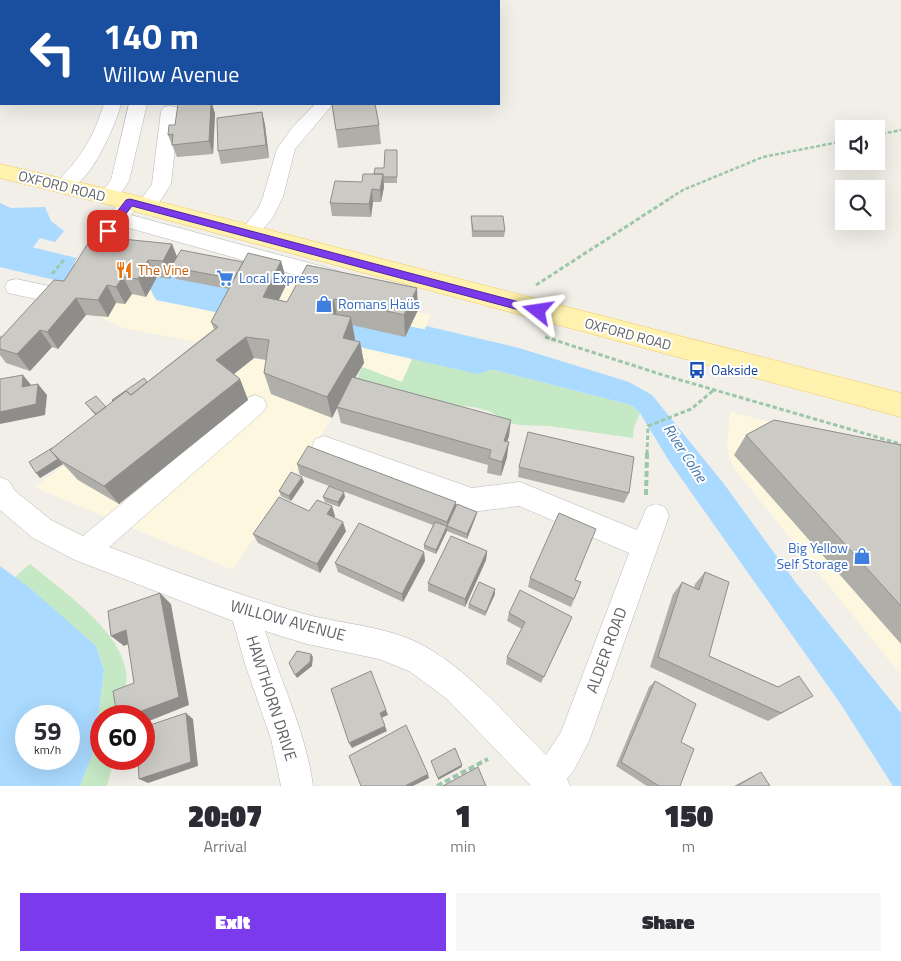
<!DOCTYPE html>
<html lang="en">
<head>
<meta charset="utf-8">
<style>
  :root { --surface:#fff; --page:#f7f7f7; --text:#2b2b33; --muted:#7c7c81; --accent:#7c3aed }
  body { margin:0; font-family:"Titillium Web",sans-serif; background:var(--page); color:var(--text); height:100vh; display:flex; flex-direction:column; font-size:19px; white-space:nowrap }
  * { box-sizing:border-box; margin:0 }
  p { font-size:16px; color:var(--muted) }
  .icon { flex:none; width:28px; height:28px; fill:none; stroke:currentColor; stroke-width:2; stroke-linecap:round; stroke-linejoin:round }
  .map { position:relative; height:786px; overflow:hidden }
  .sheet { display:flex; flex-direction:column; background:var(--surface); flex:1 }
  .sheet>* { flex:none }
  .guide { position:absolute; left:0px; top:0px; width:500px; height:105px; box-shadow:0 5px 20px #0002; background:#1a4fa0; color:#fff; overflow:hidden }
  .fabs { position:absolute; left:835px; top:120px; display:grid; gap:10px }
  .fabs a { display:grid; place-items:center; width:50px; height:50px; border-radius:0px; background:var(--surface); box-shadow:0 5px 20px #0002; font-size:25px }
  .speed { position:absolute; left:15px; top:705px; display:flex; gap:10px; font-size:25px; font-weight:700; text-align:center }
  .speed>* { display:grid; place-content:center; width:65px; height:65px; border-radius:50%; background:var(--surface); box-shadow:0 5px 20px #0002; line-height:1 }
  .speed small { font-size:12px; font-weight:400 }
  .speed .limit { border:8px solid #d22; background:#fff; color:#111 }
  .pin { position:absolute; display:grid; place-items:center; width:42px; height:42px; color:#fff; margin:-21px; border-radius:10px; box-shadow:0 2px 8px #0006 }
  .me { position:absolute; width:55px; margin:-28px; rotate:285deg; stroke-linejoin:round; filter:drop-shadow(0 0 4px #0008) }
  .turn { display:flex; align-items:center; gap:18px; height:105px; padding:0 20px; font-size:22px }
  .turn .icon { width:65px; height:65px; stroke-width:2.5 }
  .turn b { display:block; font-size:35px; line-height:42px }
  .eta { display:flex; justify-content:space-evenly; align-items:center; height:85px; text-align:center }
  .eta b { font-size:30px; font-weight:800; line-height:35px }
  .button { display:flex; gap:10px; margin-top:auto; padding:10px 20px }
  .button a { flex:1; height:58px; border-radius:0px; background:var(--accent); color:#fff; font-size:20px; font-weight:800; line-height:58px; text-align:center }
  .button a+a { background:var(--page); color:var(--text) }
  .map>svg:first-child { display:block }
  .commercial { fill:#fef7e0 }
  .green { fill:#c5e8c5 }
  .water { fill:#aadaff; fill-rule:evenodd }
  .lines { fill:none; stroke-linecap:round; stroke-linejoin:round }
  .river { fill:#aadaff; fill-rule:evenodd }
  .minor-casing { stroke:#b5b8bc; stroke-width:1 }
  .major-casing { stroke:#f2c960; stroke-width:1 }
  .path-far2 { stroke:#9cc7a9; stroke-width:2.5; stroke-dasharray:4 2; stroke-linecap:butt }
  .path-far1 { stroke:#9cc7a9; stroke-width:3; stroke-dasharray:4.5 2.5; stroke-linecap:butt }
  .path { stroke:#9cc7a9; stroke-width:4; stroke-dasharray:6 3; stroke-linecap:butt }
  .minor { fill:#fff; fill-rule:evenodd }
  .major { fill:#fff2af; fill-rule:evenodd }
  .wall { fill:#afaea9 }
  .shaded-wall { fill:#8f8d8a }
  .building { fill:#cccac5; stroke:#8f8d8a }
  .route { fill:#7c3aed; stroke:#51269a }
  .labels { text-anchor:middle; stroke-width:4; stroke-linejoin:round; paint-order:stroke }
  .street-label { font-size:14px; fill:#5f6368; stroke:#fff }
  .food-label { font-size:14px; fill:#c56008; stroke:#fff; text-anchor:start }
  .shop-label { font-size:14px; fill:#366cbe; stroke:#fff; text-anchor:start }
  .transit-label { font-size:14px; fill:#164399; stroke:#fff; text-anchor:start }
  .water-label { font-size:15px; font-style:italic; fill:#4174aa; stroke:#fff }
  .near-street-label { font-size:16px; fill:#5f6368; stroke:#fff }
</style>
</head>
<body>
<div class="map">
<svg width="901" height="786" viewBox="0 0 901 786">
  <rect width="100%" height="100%" fill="#f1efe8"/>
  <path class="commercial" d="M217,265L431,315L402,382L362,367L355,382L233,570L34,487L193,371L218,346L123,328L62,299L78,287Z
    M730,412L901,454V675L733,467L727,449Z"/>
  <path class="green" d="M416,350L631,405L640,413L634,427L633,438L549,426L520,425L510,423L489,411L473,407L429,403L355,382L362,367L402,382Z
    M30,564C60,589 117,628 125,667C129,683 124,700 122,716H101V759H114L107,786H80L94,750L104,670L96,646L15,577Z"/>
  <path class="water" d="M0,203L11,208L45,207L51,221L64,231L55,242L40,238L31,250L56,258L44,274L0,267Z
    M426,326L519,348L629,382L652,395L724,484L796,583L901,713V786H893L840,703L669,461L640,413L631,405L416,350Z
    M0,566L31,589L96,646L104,670L94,750L80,786H0ZM69,716V759H26V716Z"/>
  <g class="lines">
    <path class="river" d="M0,226L14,229L23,245L81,259L87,269L81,279L67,283L0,267Z
      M170,274L240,287L255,291L261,302L255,313L240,317L156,300L150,289L156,278Z
      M339,312L478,340L493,345L500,357L493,369L478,374L324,339L318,328L324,317Z"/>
    <g class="minor-casing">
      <path id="minor" d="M127,0H141V1H127Z
        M104,104H121C115,126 86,198 57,190L54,186L57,182C82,156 93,138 104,104Z
        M129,104H147L129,181L115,202L108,203L101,202L98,197L111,180Z
        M315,104H333L295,149L283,197L273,217L255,239L248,241L241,239L238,234L258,209L263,197L277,149L292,128Z
        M170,106L176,107L179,111L171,184L153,212L146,214L139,212L136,207L152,184L161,111L164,107Z
        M127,199L134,201L137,206L131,215L335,270L342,273L346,278L342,283L335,286L122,226L91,268L84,270L77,268L74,263L77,258L120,201Z
        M16,279L63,289L66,295L63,301L55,303L8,293L5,287L8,281Z
        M255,395L263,398L267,405L263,412L109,547C174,571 238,595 304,614C346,625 393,626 431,650C475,677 509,718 546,755L561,732L629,553L519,506L472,512L315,455L312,447L315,439L324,436L472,488L520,482L637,530L647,507L656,504L665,507L669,516L589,741L574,770L567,779L570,786H531L447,699L409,671L379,659L307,644L265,631C281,683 306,732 313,786H281L271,739L245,664L233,621L75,560L33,538L0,510V477L9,481L15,491L51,520L83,536L247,398Z"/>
    </g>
    <g class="major-casing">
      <path id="major" d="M0,164L130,194L901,393V417L130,210L0,178Z"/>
    </g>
    <path class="path-far2" d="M876,135L901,130
      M670,198L683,190L763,157L844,141"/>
    <path class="path-far1" d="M52,274L64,260
      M536,285L672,197
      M545,337L663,375L901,444
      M647,454L648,426L691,409L715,389"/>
    <path class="path" d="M646,495L647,453
      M437,786L488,759"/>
    <use href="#minor" class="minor"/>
    <use href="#major" class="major"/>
  </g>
  <path class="wall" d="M181,104H212L215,114L213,154L177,157L168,135L175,125Z
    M332,104L379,125L381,144L338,148Z
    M262,112L265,125L269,158L221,164L218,151Z
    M397,150V183H384V187L381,202H373L371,217L332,216L330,203L384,168Z
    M471,216L505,231L504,237H472Z
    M172,244L177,257L243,262L281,261L287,283L279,300L287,302L307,265L418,310L405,337L352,325L355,339L354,341L360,342L364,363L355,377L509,436L507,442V457L501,476L487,473L488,465L341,423L337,408L332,418L271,394L264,373L266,360L254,358L234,374L240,379L248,400L119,504L78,480L63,464L40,478L52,448L95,415L85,403L106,407L147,382L214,329L211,322L229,289L176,279L173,273L170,279L157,277L146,297L132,294L125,304L116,303L108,317L86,315L58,349L52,347L30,371L6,363L0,355V335L1,337L64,281Z
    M746,435L901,445V644L734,455Z
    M297,464L456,502V507L477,512L476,516L467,539L447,531L436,554L424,549V545L433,525L300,475Z
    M519,467L629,493L624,503L518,477Z
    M304,482L291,501L281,496L279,491Z
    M323,497H345L339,507L325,502Z
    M309,511L335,516L334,517L346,531L320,573L258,543L253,534Z
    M487,551L486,560L465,607L428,591V583Z
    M424,552L425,561L403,602L338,572L335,563Z
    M705,572L709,656L778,687L813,696L768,721L650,667L673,594L682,582L694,588L695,584Z
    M530,578L575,580L581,582L571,607L528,587Z
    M495,594L485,616L468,608L469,604Z
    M509,613L569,625L541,683L506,664L507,657L522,629L507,621Z
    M655,681L681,742L680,786H647L616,766L649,687Z
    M761,772L770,786H734L749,778Z"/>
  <path class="shaded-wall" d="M211,104H212L215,114L213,154L209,141Z
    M262,112L265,125L269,158L266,145Z
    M383,174L384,187L381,202L380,190Z
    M372,189L373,202L371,217L369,204Z
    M172,244L179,262L171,267L173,273L170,279L163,261Z
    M148,260L157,277L146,297L138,279Z
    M281,261L287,283L269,319L263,297Z
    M123,277L132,294L125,304L116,287Z
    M107,285L116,303L108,317L98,300Z
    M417,288L418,310L405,337L404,315Z
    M76,298L86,315L58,349L47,332Z
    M334,299L338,322L327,313Z
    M351,317L355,339L347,359L343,338Z
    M40,330L52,347L30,371L17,354Z
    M246,337L254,358L225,381L216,360Z
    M360,342L364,363L338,407H337V408L332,418L327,397Z
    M23,375L32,386L22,387Z
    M240,379L248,400L119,504L104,486Z
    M38,384L47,395L45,415L0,424V412Z
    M511,420L509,436L502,456L504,441Z
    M509,442L507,457L501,476L502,462Z
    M58,459L63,464L40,478L36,473Z
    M302,477L304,482L291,501L289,496Z
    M344,492L345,497L339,507L338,502Z
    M456,502V512L447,526V522Z
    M332,506L335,516L330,524L327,514Z
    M477,512L476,516L467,539V534Z
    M343,522L346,531L320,573L317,564Z
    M447,526V531L436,554V550Z
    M487,551L486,560L465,607V599Z
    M424,552L425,561L403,602L402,594Z
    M495,589V594L485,616L486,612Z
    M160,593L171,604L189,705L144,723V716H128Z
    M126,630L138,640L124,646L111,636Z
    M311,654L313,657L312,666L297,678L295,675Z
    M386,710L388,715L381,718L380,713Z
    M186,713L193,719L198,766L148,783L139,779Z
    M385,726L387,731L352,748L349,743Z
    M462,765V767L438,780V778Z
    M428,774L429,778L413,786H405Z"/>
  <path class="building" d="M178,104H211L209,141L172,145L173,134L168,135L169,125H175Z
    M332,104H375L379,125L336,130Z
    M262,112L266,145L218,151L217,118Z
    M385,150H397V177H383V174H374L375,168H384Z
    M363,174H383L380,190L372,189L369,204L330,203L335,181L362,182Z
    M471,216H503L505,231H473Z
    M93,236L172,244L163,261L148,260L138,279L123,277L116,287L107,285L98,300L76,298L47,332L40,330L17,354L0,349V339L54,280L64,281Z
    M181,250L243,262L234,279L171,267Z
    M248,253L281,261L263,297L287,302L307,265L417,288L404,315L334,299L327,313L351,317L343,338L360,342L327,397L264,373L269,340L246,337L216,360L240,379L104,486L61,461L50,450L126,391L131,395L218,327L211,322Z
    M23,375L22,387L38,384L36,404L0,412V379Z
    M352,377L511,420L504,441L509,442L502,462L489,458L491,450L337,407Z
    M144,378L147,382L131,395L126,391L113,401L112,400Z
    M96,396L106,407L96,414L85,403Z
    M774,420L901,445V606L746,435Z
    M528,432L634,457L629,493L519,467Z
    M308,446L456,502L447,522L297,464Z
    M52,448L50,450L58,459L36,473L29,462Z
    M291,472L302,477L289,496L279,491Z
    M329,486L344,492L338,502L323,497Z
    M279,497L309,511L317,500L332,506L327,514L343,522L317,564L253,534Z
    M457,504L477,512L467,534L447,526Z
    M559,513L596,529L575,580L581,582L574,599L530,578Z
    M435,522L447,526L436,550L424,545Z
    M359,523L424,552L402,594L335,563Z
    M451,536L487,551L465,599L428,583Z
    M705,572L729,582L709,656L778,687L799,676L813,696L781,713L658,657L682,582L699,590Z
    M479,582L495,589L486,612L469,604Z
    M520,590L572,617L544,677L507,657L525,622L509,613Z
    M160,593L179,697L128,716H117L113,691L134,683L126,630L111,636L108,611Z
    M297,651L311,654L310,662L295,675L289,663Z
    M371,671L386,710L380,713L385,726L349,743L331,689Z
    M655,681L696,704L681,742L694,749L680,786H659L621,762Z
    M186,713L191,762L139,779L138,759H144V727Z
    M406,725L428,774L405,786H361L349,756Z
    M455,748L462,765L438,778L431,761Z
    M478,767L486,786H443Z
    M761,772L770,786H737Z"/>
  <path class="route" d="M130,199L538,307L544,311L538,315L132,206L111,233H104V229L126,200Z"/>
  <defs>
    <g id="restaurant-bare" transform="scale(1.35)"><path d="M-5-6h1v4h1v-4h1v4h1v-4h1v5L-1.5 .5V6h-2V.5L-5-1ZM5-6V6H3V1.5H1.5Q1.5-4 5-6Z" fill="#e8710a" stroke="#fff" stroke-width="2.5" paint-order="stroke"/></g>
    <g id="supermarket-bare" transform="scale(1.35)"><path d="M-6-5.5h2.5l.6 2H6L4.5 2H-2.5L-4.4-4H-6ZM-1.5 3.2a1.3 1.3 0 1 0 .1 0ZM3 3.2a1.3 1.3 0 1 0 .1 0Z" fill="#3f7fe0" stroke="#fff" stroke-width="2.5" paint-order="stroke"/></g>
    <g id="shop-bare" transform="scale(1.35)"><path d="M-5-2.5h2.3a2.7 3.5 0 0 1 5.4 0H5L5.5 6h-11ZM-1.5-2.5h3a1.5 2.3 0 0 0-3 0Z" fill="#3f7fe0" stroke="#fff" stroke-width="2.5" paint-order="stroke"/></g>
    <g id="bus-bare" transform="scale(1.35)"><path d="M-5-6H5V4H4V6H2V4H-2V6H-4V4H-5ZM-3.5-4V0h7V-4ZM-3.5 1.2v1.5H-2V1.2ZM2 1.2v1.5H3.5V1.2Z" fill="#1a4fb4" stroke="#fff" stroke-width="2.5" paint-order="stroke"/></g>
  </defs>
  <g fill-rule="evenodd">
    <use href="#restaurant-bare" x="124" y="270"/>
    <use href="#supermarket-bare" x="225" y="278"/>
    <use href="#shop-bare" x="324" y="304"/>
    <use href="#bus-bare" x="697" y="370"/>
    <use href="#shop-bare" x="862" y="556"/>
  </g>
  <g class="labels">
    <g class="street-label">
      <text transform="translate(62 186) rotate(14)" y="5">OXFORD ROAD</text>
      <text transform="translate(628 334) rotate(15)" y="5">OXFORD ROAD</text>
    </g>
    <g class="food-label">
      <text x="138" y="275">The Vine</text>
    </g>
    <g class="shop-label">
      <text x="239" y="283">Local Express</text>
      <text x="338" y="309">Romans Haüs</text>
      <text x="848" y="553" text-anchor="end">Big Yellow<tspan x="848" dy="16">Self Storage</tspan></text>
    </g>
    <g class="transit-label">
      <text x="711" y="375">Oakside</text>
    </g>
    <g class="water-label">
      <text transform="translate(685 453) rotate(57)" y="5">River Colne</text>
    </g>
    <g class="near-street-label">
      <text transform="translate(288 620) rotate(15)" y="6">WILLOW AVENUE</text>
      <text transform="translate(606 650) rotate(-70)" y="6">ALDER ROAD</text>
      <text transform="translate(272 698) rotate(72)" y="6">HAWTHORN DRIVE</text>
    </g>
  </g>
</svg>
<div class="fabs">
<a><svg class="icon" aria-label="sound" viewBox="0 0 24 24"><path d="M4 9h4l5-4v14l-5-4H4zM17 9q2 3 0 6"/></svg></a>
<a><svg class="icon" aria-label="search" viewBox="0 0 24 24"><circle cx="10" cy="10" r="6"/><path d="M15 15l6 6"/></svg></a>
</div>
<div class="speed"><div>59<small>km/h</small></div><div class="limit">60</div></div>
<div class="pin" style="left:108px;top:231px;background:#d93025"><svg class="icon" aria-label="arrive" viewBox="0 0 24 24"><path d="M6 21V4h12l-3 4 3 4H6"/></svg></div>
<svg class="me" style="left:538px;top:311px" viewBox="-20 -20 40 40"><path d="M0-17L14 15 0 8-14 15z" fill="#7c3aed" stroke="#fff" stroke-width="4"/></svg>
<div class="guide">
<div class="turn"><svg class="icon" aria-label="left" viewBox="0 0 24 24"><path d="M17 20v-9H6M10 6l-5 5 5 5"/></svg><div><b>140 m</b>Willow Avenue</div></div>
</div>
</div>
<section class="sheet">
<div class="eta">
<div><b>20:07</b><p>Arrival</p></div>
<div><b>1</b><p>min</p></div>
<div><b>150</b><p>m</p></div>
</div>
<div class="button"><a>Exit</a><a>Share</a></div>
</section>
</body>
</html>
